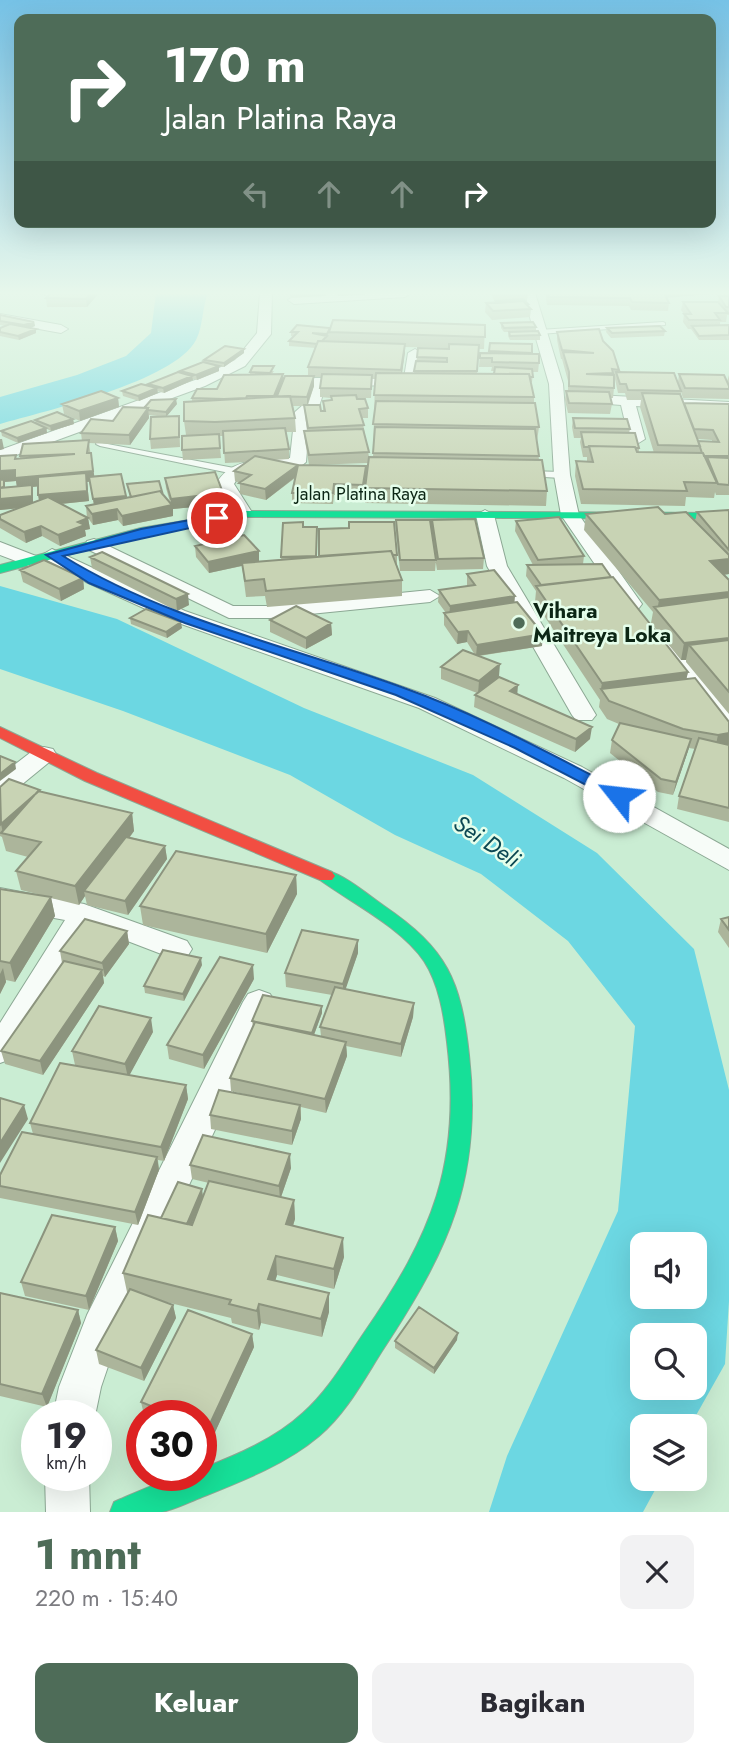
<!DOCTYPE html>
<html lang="id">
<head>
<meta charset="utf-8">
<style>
  :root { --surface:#fff; --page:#f2f2f3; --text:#2b2b33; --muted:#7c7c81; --accent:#4e6c58 }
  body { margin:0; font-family:Jost,sans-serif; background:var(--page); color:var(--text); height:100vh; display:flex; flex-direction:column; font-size:26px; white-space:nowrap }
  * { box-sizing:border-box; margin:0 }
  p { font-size:23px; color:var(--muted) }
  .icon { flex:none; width:38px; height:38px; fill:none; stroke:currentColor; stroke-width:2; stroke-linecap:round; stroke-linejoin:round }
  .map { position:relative; height:1512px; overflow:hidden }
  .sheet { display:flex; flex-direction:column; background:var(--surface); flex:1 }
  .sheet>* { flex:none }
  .banner { position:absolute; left:14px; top:14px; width:702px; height:214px; border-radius:14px; box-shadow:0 7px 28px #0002; background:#4e6c58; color:#fff; overflow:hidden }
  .buttons { position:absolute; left:630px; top:1232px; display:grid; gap:14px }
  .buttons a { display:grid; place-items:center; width:77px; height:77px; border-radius:14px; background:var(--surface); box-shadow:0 7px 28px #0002; font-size:35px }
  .speed { position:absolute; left:21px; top:1400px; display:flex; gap:14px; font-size:35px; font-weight:700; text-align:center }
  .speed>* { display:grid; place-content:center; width:91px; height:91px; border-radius:50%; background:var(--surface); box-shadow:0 7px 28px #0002; line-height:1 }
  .speed small { font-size:18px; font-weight:400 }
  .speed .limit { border:10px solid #d22; background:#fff; color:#111 }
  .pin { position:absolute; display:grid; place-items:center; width:60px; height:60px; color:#fff; margin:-30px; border:4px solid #fff; border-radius:50%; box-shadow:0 2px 7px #0007 }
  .me { position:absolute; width:77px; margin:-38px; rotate:299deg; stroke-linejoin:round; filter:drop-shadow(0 0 5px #0008) }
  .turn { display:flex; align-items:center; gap:24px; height:147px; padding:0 35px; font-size:32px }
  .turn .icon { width:91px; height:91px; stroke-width:2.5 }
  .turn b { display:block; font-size:49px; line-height:60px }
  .lanes { display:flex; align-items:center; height:66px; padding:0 35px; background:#0003; justify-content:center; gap:35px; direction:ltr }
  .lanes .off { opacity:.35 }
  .round { display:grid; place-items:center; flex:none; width:74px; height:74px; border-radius:14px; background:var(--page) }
  .overview { display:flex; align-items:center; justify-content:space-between; height:119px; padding:0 35px }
  h1 { font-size:42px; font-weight:700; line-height:52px; color:var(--accent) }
  .button { display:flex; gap:14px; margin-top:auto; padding:14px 35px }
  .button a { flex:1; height:80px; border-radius:14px; background:var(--accent); color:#fff; font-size:28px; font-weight:700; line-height:80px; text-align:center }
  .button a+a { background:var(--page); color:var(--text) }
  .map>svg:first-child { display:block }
  .water { fill:#6cd7e2; fill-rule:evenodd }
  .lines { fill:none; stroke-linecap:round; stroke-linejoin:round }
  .lane-casing { stroke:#8ca894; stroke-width:2 }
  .street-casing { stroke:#8ca894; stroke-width:2 }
  .fast-casing { stroke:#8ca894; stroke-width:2 }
  .jam-casing { stroke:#8ca894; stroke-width:2 }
  .lane { fill:#f7fcf8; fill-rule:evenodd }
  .street { fill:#f7fcf8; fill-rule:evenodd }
  .fast { fill:#16e098; fill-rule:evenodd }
  .jam { fill:#f24e42; fill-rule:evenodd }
  .wall { fill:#acb59b; fill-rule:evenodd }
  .shaded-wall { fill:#8c947e }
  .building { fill:#c8d3b4; stroke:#8c947e; stroke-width:2 }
  .route { fill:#1a73e8; stroke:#114b97; stroke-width:2 }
  .poi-dot { fill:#4e6c58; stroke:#e5feeb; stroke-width:2.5 }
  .labels { text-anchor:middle; stroke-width:5; stroke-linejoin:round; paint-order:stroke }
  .far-street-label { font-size:18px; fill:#0c2615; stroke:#e5feeb }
  .poi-label { font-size:21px; font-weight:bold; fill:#0c2615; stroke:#e5feeb; text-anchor:start }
  .water-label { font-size:23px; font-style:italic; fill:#0a4752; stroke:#e5feeb }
</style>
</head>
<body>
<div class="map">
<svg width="729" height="1512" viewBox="0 0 729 1512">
  <rect width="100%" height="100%" fill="#caedd3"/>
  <path class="water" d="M156,293H208C202,308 203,327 196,340C175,381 45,411 0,424V397L77,375L126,356L151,333Z
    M0,586L117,619L304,708L473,775L597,853L694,949L729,1090V1301L725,1364L690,1426H642V1479H661L643,1512H489L507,1456L618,1211L635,1026L568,941L481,874L395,835L290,775L123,711L0,669ZM642,1244H695V1297H642ZM642,1335H695V1388H642Z"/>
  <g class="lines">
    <g class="lane-casing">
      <path id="lane" d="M42,293H50V294L47,296Z
        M663,322L665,323V325L539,334L536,332L539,330Z
        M97,442L234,468L238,471L234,474L100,446L96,444Z
        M528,471L562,472L566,475L562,478L525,476V472Z"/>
    </g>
    <g class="street-casing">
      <path id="street" d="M260,293H272L271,334L245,366L205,386L0,461V450L195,380L235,360L257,333Z
        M342,293H411L405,297L294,304L288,300L294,296Z
        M523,293H535L563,384L570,475L579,515L642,604L639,608H625L561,515L554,475L549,384Z
        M0,314L61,325L68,329L61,333L0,322Z
        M415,349L422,353L415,385L326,386L319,406L310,414L306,462C288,480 248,457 234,484L253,514L244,519L238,518L216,484C231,457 263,460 290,458L295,412L304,404L312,386L280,385L275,384V378H404L408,353Z
        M577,394L729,402V412L636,406L645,439L637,444L629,439L621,405L572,401V395Z
        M485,510L494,515L507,566L596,715L592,720H576L572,715L487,566L476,515Z
        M94,539L233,606H270L430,590L440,596L430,602L270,618H229L87,549L85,545L87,541Z
        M0,542L36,556L39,560L29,566L0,555Z
        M52,549L185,611L435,698L582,767L729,849V870L564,778L419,708L170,620L86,582L45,559L42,555Z
        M667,643L675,644L729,708V730L721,728L659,654L656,649L659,644Z
        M44,747L53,749L56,754L53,759L9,795L0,797V776L35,749Z
        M0,888L84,904L187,941L192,949L187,957L177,960L91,927L11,1059L0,1063V1023L65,920L0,908Z
        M259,990L270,994L275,1002L119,1334L101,1387L95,1416H53L59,1387L87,1315L243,1002L248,994Z
        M45,1475H89L90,1512H46Z"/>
    </g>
    <g class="fast-casing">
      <path id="fast" d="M244,511L729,513V519L244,517L142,535L0,573V565L141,528Z
        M326,870C346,876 367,894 384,906C447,949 461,980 469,1055C483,1178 448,1251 382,1351C363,1381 346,1413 319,1436C286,1464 242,1481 202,1497C189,1502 176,1509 162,1512C146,1512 126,1512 110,1512L114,1502C142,1490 171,1475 201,1475V1469C237,1455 275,1439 303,1413C328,1391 345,1361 364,1333C432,1235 462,1163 447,1042C444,1015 439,984 424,961C402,928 352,903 320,880L317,876L320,872Z"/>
    </g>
    <g class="jam-casing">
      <path id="jam" d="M0,727L97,773L332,872L335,876L332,880H320L85,781L0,738Z"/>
    </g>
    <use href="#lane" class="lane"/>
    <use href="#street" class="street"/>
    <use href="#fast" class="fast"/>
    <use href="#jam" class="jam"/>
  </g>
  <path class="wall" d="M99,293L87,307H47L46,298Z
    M289,293H326V296L291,298Z
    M337,293H365V295L338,296Z
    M491,293H528L527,301H525L531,309L530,317L492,320L485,312L486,303H496V301H494Z
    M546,293H710L709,294L667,298L669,303L668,311L631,310L629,306L547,305L546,299Z
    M719,296H729V315H727L726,322H720V325H729V340H699L691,329H688L683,322L684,314L681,310L683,302H718Z
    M0,315L34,322L35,326L30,328L36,329V333L19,340L0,336V328L5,326L0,325Z
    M501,323L536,327V331L540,335V340H510L508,336L509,332H504L501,328Z
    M485,325L484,349H479L477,374H494L495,371H491L492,367H479L480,353H489L490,343L532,344V354L539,363L538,372H533L532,382H531L534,397V403L539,427L537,441L539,460L547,491L546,506L365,503V488L368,463L311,465L366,476L363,496L334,495L333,504L292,503V493L295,478L266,500L240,494V483L235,481L234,471L248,462L225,463L223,436H219L221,458L183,460L182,450L186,435L184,421L192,401V398L217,389L250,375V372L274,371L272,374L284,380L308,376V367L316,348L289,346V341L294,337L291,336V332L330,328ZM405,347L449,348V349L417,357L414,373H402ZM314,377H322L320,388V397L331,398V400L323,401V411L308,405L314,386ZM372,379H375L373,457H369L362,418H368V408L357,398H371ZM293,406H304L307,431H304L305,441L309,465H298L274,460L289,459V449L286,432H296L295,418Z
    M607,328L665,331L664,336L611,338L606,332Z
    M557,332L603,341L619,370L618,372L678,382L679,374L727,382L729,375V399L683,398L681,392V395L684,403L729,404V495H716L715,492L714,498L686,497L685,506L581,504L575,476L576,461L587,462V457H583L580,442L581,438H574L572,427L573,418L630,429L629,433L639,448V452L654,453L640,407L641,400H627L625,393H618L615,379H614V388L613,398H610L612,404L610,414L568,413L565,400L566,391H568V381L562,359H561L557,340ZM698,439L712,440V442L698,441Z
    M244,353L224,367H219V371L197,380L193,379V380L164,393L157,391L158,393L139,401L123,396L122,391L149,386L148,384L181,372L180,371L204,362V360Z
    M118,398L119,407L80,421L64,414L62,404Z
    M177,404L166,417L149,415V418L130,445L89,443L94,477L127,498L130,497L127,484L163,495L170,502L166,488L165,478L223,493L224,504L173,509V516L123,526L118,520L93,525L88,518L90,529L85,530L86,536L60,546L42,536L26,543L0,528V515L18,508L0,510V456L20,459V456L82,441L81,433L144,408ZM16,481L17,486L5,487L4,482ZM89,481L94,505L86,506L87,518L61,504L89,501L87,482ZM38,486L39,500L33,502L32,487Z
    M179,416L180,447L151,449L150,439Z
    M73,419L74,424L51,431L47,429V433L18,443L2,436L1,431L36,423L35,420Z
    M729,510V574L723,575L729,580V714L686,662V660H681L651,623L653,612L584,530L586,514H665L695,522L697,512Z
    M396,520L436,560L435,571H400L396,531Z
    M432,520L484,558L483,569L437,570L431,531Z
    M516,521L584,556L583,564L611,577L688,672L686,679L729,722V822L677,809L679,796L695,749L689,748L673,795L658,792L610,753L612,740L619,724L607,719L599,707L600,700L535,602L536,591L526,576L527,565H533L515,531Z
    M283,523L303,527L317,557L397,555V565L402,580V596L267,607L265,596L246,597L242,566L209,573L196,557L195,546L259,551V561L281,560Z
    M90,557L189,605L177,611L92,568Z
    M20,570L83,578L84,589L61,601L23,582Z
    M467,574L514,602L542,646L479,656L499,676L490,684L517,695L590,739L575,752L474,707L475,695L477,693L441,679V667L475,655L467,642L457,644L444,625V613H446L438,602L439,590L467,586Z
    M130,618L182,628L167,638L131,624Z
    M270,620L331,623L332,635L306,649L270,632Z
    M0,787L40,792L132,813L134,831L130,837L165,846L167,859L128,915L87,905L85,896L79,905L51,898L55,916L15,982L6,980V982L0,994V889L41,895L21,890L16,871L28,857L6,851L2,837L0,836Z
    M296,875L297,894L267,953L143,925L140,906Z
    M729,917V948L718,932L721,919Z
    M127,931L129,944L105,977L103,976L104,983L43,1075L5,1064L1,1051L62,963L60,951Z
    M358,940V953L345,989L414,1003L413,1017L401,1057L346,1046L347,1056L326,1113L301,1107V1119L292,1145L211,1129L210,1115L257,1097L231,1091L230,1078L253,1026L252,1021L322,1006V1013L314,1035L321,1036L320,1027L332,995L286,987L285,973Z
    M202,965L184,1001L145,993L144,986Z
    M254,979L204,1069L169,1059L167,1045Z
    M153,1032L129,1075L186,1085L188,1099L164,1161L158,1160L159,1170L138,1225L0,1198V1175L33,1134L30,1123L86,1068L75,1065L72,1051Z
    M190,1165L291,1168L281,1197L294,1200L295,1219L293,1226L344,1257L334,1289L277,1275L275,1281L329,1293V1312L322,1337L261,1323L259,1330L232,1323L231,1318L162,1301L173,1305L176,1318L144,1381L99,1364L96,1350L128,1293L127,1292L123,1273L161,1218L203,1196L209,1183L192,1179Z
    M115,1227L118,1241L89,1310L25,1296L21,1282Z
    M0,1293L78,1310L81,1323L47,1407L0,1396Z
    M252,1334L254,1347L211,1441L201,1438V1416H147L144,1415L141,1402Z
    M457,1340L434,1374L395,1348V1341Z"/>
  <path class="shaded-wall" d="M91,293H99L87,307L86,299Z
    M658,293H710L709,294L658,298Z
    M34,322L35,326L25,330L24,325Z
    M36,329V333L19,340L18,336Z
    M405,344V353L401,380V370Z
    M244,349V353L224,367V363Z
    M219,366V371L197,380L196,375Z
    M283,374L284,383L279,396L274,397Z
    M192,376L193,380L164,393L163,388Z
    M314,376V386L307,406V397Z
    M157,388L158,393L139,401L138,396Z
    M118,398L119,407L80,421L79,411Z
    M176,399L177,404L166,417V412Z
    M148,408L149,418L130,445L129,435Z
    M73,419L74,424L51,431L50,426Z
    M46,428L47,433L18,443L17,438Z
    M0,439H2L4,449L0,450Z
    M91,453L95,481L87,482L89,501L40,506L38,495L87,482L32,487L33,495V507L0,510V499L17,488L16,481L4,482L5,494L0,482V471Z
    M298,465V475L266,500L265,489Z
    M366,466V476L363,496V485Z
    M223,493L224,504L173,509V516L123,526L122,516L171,505V499Z
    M126,496L128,506L95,510L93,499Z
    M117,509L118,520L93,525L92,514Z
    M88,518L90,529L85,530L86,536L60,546L58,535L78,522Z
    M41,526L42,536L26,543L24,532Z
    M259,551V562L209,573L208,562Z
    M729,559V574L707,577L710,561Z
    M83,578L84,589L61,601L59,589Z
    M729,592V608L657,611L659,600Z
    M188,594L189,605L177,611L176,599Z
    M515,596L514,608L449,618L450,606Z
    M181,622L182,628L167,638L166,632Z
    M331,623L332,635L306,649V638Z
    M468,631L467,642L457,644L458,632Z
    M543,634L542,646L476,656L477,645Z
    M729,638V654L689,645L686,660H681L684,643Z
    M500,664L499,676L478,694L479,681Z
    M688,672L684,690L601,689L599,700L602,683Z
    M518,685L517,698L510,691Z
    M592,727L590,739L575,752L576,739Z
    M729,733V750L714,753L718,735Z
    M691,739L688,751L673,795L676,782Z
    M15,762L16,769L0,781V774Z
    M40,790L43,803L3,833L1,824Z
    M132,813L134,831L88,892L84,891L85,896L79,905L75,886Z
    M165,846L167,859L128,915L125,901Z
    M296,875L297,894L267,953L266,934Z
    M51,897L55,916L15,982L10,963Z
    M127,931L129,944L105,977L102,963Z
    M358,940V953L343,997V984Z
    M201,958L202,965L184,1001L183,994Z
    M253,965L254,979L204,1069L203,1055Z
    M3,968L6,982L0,994V974Z
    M102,970L104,983L43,1075L40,1061Z
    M414,1003L413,1017L401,1057V1044Z
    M322,1006V1013L312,1040V1033Z
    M151,1018L153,1032L128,1078L125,1064Z
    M346,1042L347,1056L326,1113L325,1099Z
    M186,1085L188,1099L164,1161L161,1147Z
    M24,1105L28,1119L0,1163V1143Z
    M300,1105L301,1119L292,1145V1131Z
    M290,1154L291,1168L280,1200L279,1186Z
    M157,1157L159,1170L138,1225L135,1212Z
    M202,1189L203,1196L186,1238L184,1231Z
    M294,1200L295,1219L287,1244L286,1224Z
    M115,1227L118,1241L89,1310L86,1296Z
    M343,1238L344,1257L334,1289V1269Z
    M276,1256L277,1275L270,1298L268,1279Z
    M329,1293V1312L322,1337L321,1319Z
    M259,1304L261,1323L259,1330L257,1311Z
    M173,1305L176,1318L144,1381L141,1368Z
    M78,1310L81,1323L47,1407L42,1394Z
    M458,1333L457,1340L434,1374V1368Z
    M252,1334L254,1347L211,1441L208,1428Z"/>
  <path class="building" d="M51,293H91L86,299L46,298Z
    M547,293H664L669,303L632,302L630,298L548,297Z
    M719,296H729V307H726Z
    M523,299L528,304H526L523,301L498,303L496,301Z
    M523,301L531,309L493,311L486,303Z
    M683,302H718L728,313H715L720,320H689L684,314H691Z
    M0,315L34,322L24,325L0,321Z
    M333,320L485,325V337L329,332Z
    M533,322L536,327L504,328L501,323Z
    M10,324L36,329L18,336L0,332V328Z
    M297,325L330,328L327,334L312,333L327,336L322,341H318L317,344L289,341L298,332H291Z
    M729,325V335L699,336L692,326Z
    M660,326L665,331L612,333L607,328Z
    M599,329L603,341L613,351L619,370L612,369L613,373L586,374L614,375V388L569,386V372L563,352L594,353L562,350L557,332Z
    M538,331L540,335L510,336L509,332Z
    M318,341L405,344L401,370L308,367Z
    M490,343L532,344V353L489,351Z
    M449,344L479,345L477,371H414L416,361L447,362V358L417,357L418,348L449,349Z
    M225,346L244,349L224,363L204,360Z
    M480,353L539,354V363L492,362V358H480Z
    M203,362L219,366L196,375L180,371Z
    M253,366H274L270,373L250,372Z
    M495,367L532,369L533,377H530L529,374H494Z
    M178,372L192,376L163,388L148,384Z
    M616,372L674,373L681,391L628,390L626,384H620Z
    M376,373L529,374L534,397L374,395Z
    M283,374L274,396H247L246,398L224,399L192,398L197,389H217L224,375Z
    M322,374L372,375L371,389L320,388Z
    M679,374L724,375L729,386V389L685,388Z
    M285,376H314L307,397L277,396Z
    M141,384L157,388L138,396L122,391Z
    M101,391L118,398L79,411L62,404Z
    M566,391L609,392L612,404L569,403Z
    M642,393L680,394L700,446L658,445Z
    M356,395L357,399H365L368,408L359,409L364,425L308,428L304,405H320L321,411H325L323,401L332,400L331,396Z
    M290,396L295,418L215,422L184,421V402Z
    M176,399L166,412L148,410V408H144L151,400Z
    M376,401L535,403L539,427L373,424Z
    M684,403L729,404V456H704L703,453H702L698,441L719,442L713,430L694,429Z
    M123,407L148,408L129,435L81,433L91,419L113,421Z
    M57,412L73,419L50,426L35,420Z
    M179,416V437L150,439L151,417Z
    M573,418L627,419L630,429L575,428Z
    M31,421L46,428L17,438L1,431Z
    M375,427L535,429L539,456L373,453Z
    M285,428L289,449L224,453L223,431Z
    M363,429L369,452L309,455L304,431Z
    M581,432L635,433L639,448H636L635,447L589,446V447H584Z
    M219,434L220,448L182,450V436Z
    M89,440L87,453H91L93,471L15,478V470L0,471V456L16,455L15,459L75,454L20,456L23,444Z
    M589,446L635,447L637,452L703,453L717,483L684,482L687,491L583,489L576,461L593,462Z
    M255,456L298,465L265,489L239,483L251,475L234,471Z
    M369,457L542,460L547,491L365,488Z
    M707,457L729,458V485L718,484Z
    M298,465L366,466L363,485L334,484L333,493H292Z
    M215,472L223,493L171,499L165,478Z
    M86,473L87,491L38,495V477Z
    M121,474L126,496L93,499L89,477Z
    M4,479V487L0,488V480Z
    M159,481L163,495L160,491L131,497L127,484Z
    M32,485V496L0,499V488Z
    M160,491L172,505L122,516L117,509L92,514L86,506Z
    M48,497L88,518L78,522L85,525L58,535L41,526L24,532L0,519V515Z
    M658,507L665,514L686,512L729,555V559L710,561L729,580V592L659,600L586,514Z
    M729,510V550L697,512Z
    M559,517L584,556L538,560L516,521Z
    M475,519L484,558L438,559L432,520Z
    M396,520H430L436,560H400Z
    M303,522V527H317L316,556L281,557L283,523Z
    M349,522H394L397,555H393L391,551L319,556V529L349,528Z
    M244,535L259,551L208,562L195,546Z
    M391,551L402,580L266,591L264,579L245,581L242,563Z
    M102,552L188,594L176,599L90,557Z
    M44,560L83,578L59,589L20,570Z
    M602,564L611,577L541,585L527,565Z
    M494,570L515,596L450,606L439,590L475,585L467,574Z
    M613,577L688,672L602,683L536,586Z
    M729,597V638L684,643L654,607Z
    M517,602L543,634L477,645L468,631L458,632L444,613Z
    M296,606L331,623L306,638L270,620Z
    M146,609L181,622L166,632L130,618Z
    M729,640V692L689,645Z
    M463,650L500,664L479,681L441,667Z
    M499,677L518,685L510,691L592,727L576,739L475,695Z
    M695,678L729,722V733L718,735L683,729L609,701L601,689Z
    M620,723L691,739L676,782L661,779L612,740Z
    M699,738L729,745V808L679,796Z
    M0,756L15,762L0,774Z
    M9,779L40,790L1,824L0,787Z
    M38,791L132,813L75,886L16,871L41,842L1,833Z
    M126,837L165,846L125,901L84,891Z
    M176,851L296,875L266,934L140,906Z
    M0,889L51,897L10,963L0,961Z
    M729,917V930L721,919Z
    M85,919L127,931L102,963L60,951Z
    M302,930L358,940L343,984L285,973Z
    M163,950L201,958L183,994L144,986Z
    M220,957L253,965L203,1055L167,1045Z
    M64,961L102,970L40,1061L1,1051Z
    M335,987L414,1003L401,1044L320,1027Z
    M263,995L322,1006L312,1033L252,1021Z
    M99,1006L151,1018L125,1064L72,1051Z
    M255,1022L346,1042L325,1099L230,1078Z
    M60,1063L186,1085L161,1147L30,1123Z
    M219,1090L300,1105L292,1131L210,1115Z
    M0,1098L24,1105L0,1143Z
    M22,1132L157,1157L135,1212L0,1186V1175Z
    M203,1135L290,1154L279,1186L190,1165Z
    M209,1181L294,1200L286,1224L343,1238L334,1269L276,1256L268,1279L329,1293L321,1319L259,1304L257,1311L229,1304L231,1300L123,1273L148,1215L192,1225Z
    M178,1182L202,1189L187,1224L161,1218Z
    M52,1215L115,1227L86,1296L21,1282Z
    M130,1289L173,1305L141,1368L96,1350Z
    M0,1293L78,1310L42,1394L0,1384Z
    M419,1307L458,1333L434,1368L395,1341Z
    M188,1310L252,1334L208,1428L201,1426V1416H176L141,1402Z"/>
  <linearGradient id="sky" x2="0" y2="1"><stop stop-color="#76c2e6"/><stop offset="0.58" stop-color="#e7f7eb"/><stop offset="1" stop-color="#e7f7eb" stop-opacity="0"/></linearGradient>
  <rect width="729" height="505" fill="url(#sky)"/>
  <path class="route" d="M217,515L223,518L222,521L63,556C166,620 290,646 404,688C480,715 553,756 625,792V799H613L515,748L396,695L185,623L89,583L46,555L141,529Z"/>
  <circle class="poi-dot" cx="519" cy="623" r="7"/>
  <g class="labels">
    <g class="far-street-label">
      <text x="361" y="500">Jalan Platina Raya</text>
    </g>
    <g class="poi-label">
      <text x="533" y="618">Vihara<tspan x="533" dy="24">Maitreya Loka</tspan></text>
    </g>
    <g class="water-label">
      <text transform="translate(487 841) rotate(34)" y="8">Sei Deli</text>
    </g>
  </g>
</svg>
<div class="buttons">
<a><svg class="icon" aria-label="sound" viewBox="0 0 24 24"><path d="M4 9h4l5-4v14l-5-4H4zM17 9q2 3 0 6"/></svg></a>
<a><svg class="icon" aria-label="search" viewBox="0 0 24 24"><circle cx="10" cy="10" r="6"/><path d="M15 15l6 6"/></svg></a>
<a><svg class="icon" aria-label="layers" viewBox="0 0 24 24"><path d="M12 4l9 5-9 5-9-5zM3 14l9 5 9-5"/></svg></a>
</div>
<div class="speed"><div>19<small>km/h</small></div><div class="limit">30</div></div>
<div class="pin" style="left:217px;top:518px;background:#d93025"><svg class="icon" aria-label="arrive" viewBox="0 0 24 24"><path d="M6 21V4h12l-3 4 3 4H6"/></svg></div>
<svg class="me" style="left:619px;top:796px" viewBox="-20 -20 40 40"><circle r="19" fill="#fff"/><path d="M0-13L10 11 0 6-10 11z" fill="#1a73e8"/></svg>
<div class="banner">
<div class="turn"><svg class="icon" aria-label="right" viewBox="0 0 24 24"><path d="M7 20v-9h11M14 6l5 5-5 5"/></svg><div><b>170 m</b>Jalan Platina Raya</div></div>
<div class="lanes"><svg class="icon off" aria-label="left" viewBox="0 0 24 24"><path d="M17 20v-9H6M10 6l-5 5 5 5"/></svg><svg class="icon off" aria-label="ahead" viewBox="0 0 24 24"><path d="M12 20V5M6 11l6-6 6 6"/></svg><svg class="icon off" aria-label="ahead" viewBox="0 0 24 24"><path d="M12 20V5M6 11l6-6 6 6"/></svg><svg class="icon" aria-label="right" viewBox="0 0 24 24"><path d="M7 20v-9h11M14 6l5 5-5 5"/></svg></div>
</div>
</div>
<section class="sheet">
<div class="overview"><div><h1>1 mnt</h1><p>220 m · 15:40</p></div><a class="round"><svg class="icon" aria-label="close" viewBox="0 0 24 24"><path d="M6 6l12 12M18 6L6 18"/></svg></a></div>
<div class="button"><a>Keluar</a><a>Bagikan</a></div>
</section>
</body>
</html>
